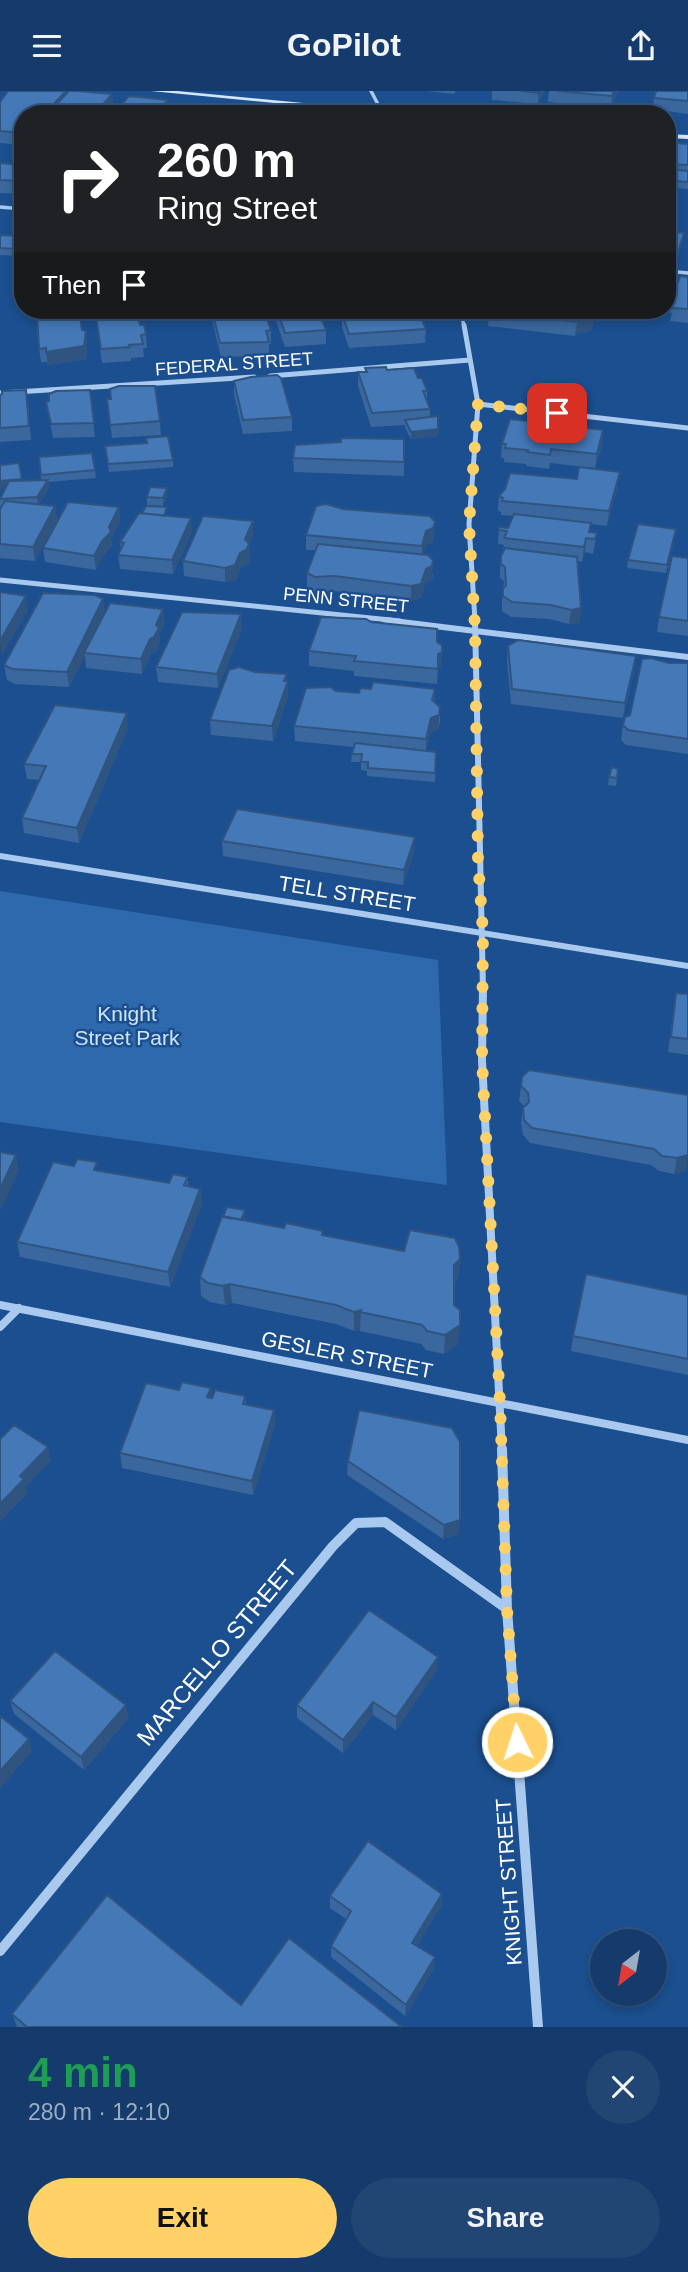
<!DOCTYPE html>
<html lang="en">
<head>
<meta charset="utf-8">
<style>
  :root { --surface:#143b6b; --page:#214673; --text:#f1f3f6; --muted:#9dadc1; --line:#33557e; --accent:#ffd166 }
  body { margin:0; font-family:Helvetica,sans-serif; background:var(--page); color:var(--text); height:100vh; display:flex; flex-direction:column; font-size:26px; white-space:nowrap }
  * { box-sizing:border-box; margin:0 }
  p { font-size:23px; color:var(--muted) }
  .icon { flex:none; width:38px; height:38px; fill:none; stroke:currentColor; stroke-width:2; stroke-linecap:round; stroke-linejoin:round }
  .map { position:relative; height:1936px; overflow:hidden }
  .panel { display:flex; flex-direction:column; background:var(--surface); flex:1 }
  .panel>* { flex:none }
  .top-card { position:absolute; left:14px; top:14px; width:662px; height:214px; border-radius:28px; box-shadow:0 4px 10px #0003,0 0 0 2px var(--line); background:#202124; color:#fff; overflow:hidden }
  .needle { width:46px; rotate:211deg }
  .tools { position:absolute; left:590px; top:1838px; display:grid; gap:14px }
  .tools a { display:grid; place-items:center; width:77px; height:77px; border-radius:50%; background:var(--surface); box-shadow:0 4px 10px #0003,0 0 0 2px var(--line); font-size:35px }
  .pin { position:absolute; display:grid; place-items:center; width:60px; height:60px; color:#fff; margin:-30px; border-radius:14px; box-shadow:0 4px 10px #0006 }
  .me { position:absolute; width:77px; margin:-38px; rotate:356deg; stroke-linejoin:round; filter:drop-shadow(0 0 5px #0008) }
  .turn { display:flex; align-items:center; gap:24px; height:147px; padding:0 28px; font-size:32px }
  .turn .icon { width:91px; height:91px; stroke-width:2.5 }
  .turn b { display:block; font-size:49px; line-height:60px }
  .then { display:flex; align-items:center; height:66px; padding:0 28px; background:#0003; gap:14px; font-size:26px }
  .round { display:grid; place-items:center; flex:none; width:74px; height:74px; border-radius:37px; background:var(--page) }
  .head { display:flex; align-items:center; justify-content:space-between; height:119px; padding:0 28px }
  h1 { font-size:42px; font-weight:700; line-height:52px; color:#1e9e55 }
  .button { display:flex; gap:14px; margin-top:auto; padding:14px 28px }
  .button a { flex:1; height:80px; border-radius:42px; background:var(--accent); color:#111; font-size:28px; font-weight:700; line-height:80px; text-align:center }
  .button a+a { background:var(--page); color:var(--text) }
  header { display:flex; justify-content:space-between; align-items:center; height:91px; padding:0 28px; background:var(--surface); font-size:32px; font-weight:700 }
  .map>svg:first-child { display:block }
  .green { fill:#2e69ad }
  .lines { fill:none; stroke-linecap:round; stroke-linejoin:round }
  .minor-far4 { stroke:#a9c9ee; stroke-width:3.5 }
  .minor-far3 { stroke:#a9c9ee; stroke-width:5 }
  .minor-far2 { stroke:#a9c9ee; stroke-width:6 }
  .minor-far1 { stroke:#a9c9ee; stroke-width:8 }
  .minor { stroke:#a9c9ee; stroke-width:10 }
  .secondary { fill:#d6e6fa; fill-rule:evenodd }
  .wall { fill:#3a679d }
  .shaded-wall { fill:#305480 }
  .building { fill:#4478b7; stroke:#305480; stroke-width:2 }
  .route { stroke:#ffd166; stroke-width:12; stroke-dasharray:0 21.6 }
  .labels { text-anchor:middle; stroke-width:5; stroke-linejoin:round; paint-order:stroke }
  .far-street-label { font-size:18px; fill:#fff; stroke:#1b4f8f }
  .street-label { font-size:21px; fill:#fff; stroke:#1b4f8f }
  .park-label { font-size:21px; fill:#cfe3fa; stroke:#1b4f8f }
  .near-street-label { font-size:24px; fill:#fff; stroke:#1b4f8f }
</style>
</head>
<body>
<header><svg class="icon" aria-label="menu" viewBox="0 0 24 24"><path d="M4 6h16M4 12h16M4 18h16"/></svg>GoPilot<svg class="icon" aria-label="share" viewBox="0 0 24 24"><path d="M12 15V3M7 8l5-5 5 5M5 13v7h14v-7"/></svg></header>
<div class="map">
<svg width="688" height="1936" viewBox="0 0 688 1936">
  <rect width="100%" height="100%" fill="#1b4f8f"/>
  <path class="green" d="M0,800L438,869L447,1094L0,1031Z"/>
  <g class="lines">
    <path class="minor-far4" d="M371,0L383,23
      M0,116L23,118
      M667,180L688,182
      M461,219L464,236"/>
    <path class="minor-far3" d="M464,234L478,313L469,433L475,530
      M270,285L470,269
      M0,302L254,286
      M478,313L688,337
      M0,489L400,530"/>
    <path class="minor-far2" d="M385,529L688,566
      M475,529L483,899
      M0,765L688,875"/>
    <path class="minor-far1" d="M483,897L482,969L502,1360
      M0,1214L688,1349
      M0,1236L19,1217"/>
    <path class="minor" d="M502,1358L507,1518L538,1936
      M0,1860L333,1455L356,1432L385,1431L507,1518"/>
    <path class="secondary" d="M151,0H177L418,23H388Z
      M667,43L688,44V48L667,47Z"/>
  </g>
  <path class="wall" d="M426,0H456L454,3Z
    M492,0H544L538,13L492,9Z
    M549,0H618L611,17L548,11Z
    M688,0V23L652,18L654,7Z
    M67,3H112L113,15L106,23H23V54L0,52V11Z
    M667,51L688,53V98L675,97V92L667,91Z
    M0,72L23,74L21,103L0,102Z
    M667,140L684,142L677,169L667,168Z
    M0,144L22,145L23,144V164L19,163L18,165L0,164Z
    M667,181L674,182L672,193L677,194L688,186V232L670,230L672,222L666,221L667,219Z
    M212,219L262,229L271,239V253H269V265L221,266L213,233Z
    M274,219H318L326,239V253L285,256L274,224Z
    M489,219H603L600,229L594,228L591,240L577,242L575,245L488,235Z
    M606,219H650L649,224L606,220Z
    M95,220L140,234L146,243L147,257H143L144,266L131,267V270L102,272Z
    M342,223L426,238L425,252L349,257L342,236Z
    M82,239L86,240L87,254L86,268L48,274L47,271H41L39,258Z
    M365,277L387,279L418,287L427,300V310L430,318V326L438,345L411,348L405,337V334L371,336L358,295V281H365Z
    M234,290L292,326V340L243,343L234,303Z
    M90,299L95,346L53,347L46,311Z
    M0,304L28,312L31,349L0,351Z
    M107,308L160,330L161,344L112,347Z
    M603,339L602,353L595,377L550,372L549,378L526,375V373L504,371V367H501L502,353Z
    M404,348V385L294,381L293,367L341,351Z
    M105,355L173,369V376L109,381Z
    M39,366L95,379L96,387L48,391L49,396L39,413L55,415L57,429L35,470L0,467V418L1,416H0V407L22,390L41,389Z
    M618,395L607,435L591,433L590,441L597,442L593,463L585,461L582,471L578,470L580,532L569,533L550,528L511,526L502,520V511L504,490L500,487V480L501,465L503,460L504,454L498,453L499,436L508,437L513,425L501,424V421L498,419L499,405Z
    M167,397V405L163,415L147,414V406Z
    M119,416L120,430L111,448L112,455L103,464L96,479L45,471L43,457Z
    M168,425L192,441L173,483L120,478L118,464L121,459L120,451Z
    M253,430V444L249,454L250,467L248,473L241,476L236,489L225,491L184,485L183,470Z
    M676,438L666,482L627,477L628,469Z
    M306,444L434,445L432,451L426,454L423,463L433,484L432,489L425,492L421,507L411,510L334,500L315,501L307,497V482L315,459H306Z
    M688,467V545L657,541L659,526Z
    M105,521L165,532L159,544L160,551L156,561L151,562L142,583L86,577L85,565L69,596L15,593L7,589L4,574Z
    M371,531L437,551L441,575L438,577L437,593L354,585V580L309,575V560Z
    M242,538L218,597L158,591L156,576Z
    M508,555L634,580L623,627L511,613L507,570Z
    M669,572H688V663L626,654L621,649L623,634Z
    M287,590L288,605L273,650L211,644L210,629Z
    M371,598H435L434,611L440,616V631L438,639L430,642L426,660L436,661L435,691L367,685V680L361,679V671H351L352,663L353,656L295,650L294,635L336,600L359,602Z
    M128,637L79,752L24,742L22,727L40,689L27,688L24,673Z
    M618,678L616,695L608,694L609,686Z
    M222,750L414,761L403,794L223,765Z
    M676,902L688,903V964L668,961Z
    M521,995L688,1004L686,1079L674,1083L659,1080L651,1074L530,1052L523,1044L521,1032L523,1017L524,1015L519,1010Z
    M99,1079L169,1092L188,1086V1095L200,1098L202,1113L170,1196L20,1166L17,1151Z
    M246,1127L245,1130L404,1160L460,1168L458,1187L454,1192V1214L458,1253L444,1263L426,1259L421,1253L360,1240V1238L354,1240L336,1233L232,1212L225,1214L210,1211L201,1205L200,1186Z
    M688,1204V1284L571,1260L573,1245Z
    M211,1297L212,1307L245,1305L246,1314L274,1319L275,1333L253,1404L122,1377L120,1362L179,1299Z
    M348,1370L459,1443L443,1448L347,1384Z
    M437,1579L396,1639L373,1624L343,1662L297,1627V1614Z
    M10,1610L129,1627L84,1679L14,1623Z
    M442,1803L441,1815L417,1854L434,1877L405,1925L331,1866V1855L346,1828L330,1817V1805Z
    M241,1914L402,1936H17L12,1923Z"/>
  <path class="shaded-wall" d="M66,0L67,11L52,18V23H44Z
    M539,0H544L538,13V2Z
    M614,0H618L611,17L612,5Z
    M112,3L113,15L106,23H95Z
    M168,9L169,20L167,23H161V16Z
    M23,86V100L21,103L19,90Z
    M595,219L594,232L591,240L577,242L575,245L577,231L578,228Z
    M86,240L87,254L86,268L48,274L46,261Z
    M438,338V345L411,348V341Z
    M603,339L602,353L595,377L597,363Z
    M620,381L618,395L607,435L609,420Z
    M22,388L23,396L0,398V390Z
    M48,389L49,396L38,414L37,406Z
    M167,397V405L163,415V407Z
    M55,415L57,429L35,470L33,456Z
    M119,416L120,430L111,448L112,455L103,464L96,479L94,465Z
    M191,427L192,441L173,483L172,469Z
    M253,430V444L249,454L250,467L248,473L241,476L236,489L225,491V477L245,448Z
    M435,431L434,445L432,451L426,454L422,469V455L426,440Z
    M586,447L585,461L582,471L584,456Z
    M433,469L432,489L425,492L421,507L411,510V495Z
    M26,505L28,520L1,566L0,550Z
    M103,508L105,522L84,562L85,565L69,596L67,581Z
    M581,517L580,532L569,533L571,519Z
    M163,518L165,532L159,544L160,551L156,561L151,562L142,583L141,568Z
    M241,523L242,538L218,597L217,583Z
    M442,561L441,575L437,578L438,563Z
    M636,565L634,580L623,627L625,612Z
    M287,583L288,605L273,650L272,635Z
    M440,616L438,639L430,642L426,663V648L431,627Z
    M127,622L128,637L79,752L77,737Z
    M415,746L414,761L403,794L404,779Z
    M16,1064L19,1080L0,1120V1098Z
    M688,1064L686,1079L674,1083L677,1067Z
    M200,1098L202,1113L170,1196L168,1181Z
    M245,1119L246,1127L242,1138L241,1130Z
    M460,1168L458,1187L452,1193L454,1174Z
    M230,1193L232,1212L225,1214L223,1195Z
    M361,1219L360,1238L354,1240V1221Z
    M460,1234L458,1253L444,1263L445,1244Z
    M211,1297L213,1311L207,1306Z
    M274,1319L275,1333L253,1404L252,1390Z
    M48,1356L51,1370L26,1396L28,1402L0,1431V1413L20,1385Z
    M460,1429L459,1443L443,1448L444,1434Z
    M438,1566L437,1579L396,1639V1626Z
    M373,1611V1624L343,1662V1649Z
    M126,1614L129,1627L84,1679L81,1666Z
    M29,1648L32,1661L0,1697V1680Z
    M442,1803L441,1815L411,1863L412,1852Z
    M435,1866L434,1877L405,1925L406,1914Z"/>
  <path class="building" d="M8,0H66L44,23H23V42L0,40V11Z
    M69,0H77L112,3L95,23H58L61,19L52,18Z
    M520,0H539L538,2Z
    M557,0H614L612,5Z
    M656,0H688V10L654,7Z
    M129,5L168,9L161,16H167L161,23H113Z
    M178,15L236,18L234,23H172Z
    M267,16L308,20L305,23H262Z
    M667,51L688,53V74L667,73Z
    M0,72L23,74V86L19,90L0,89Z
    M667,78L688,80V91L676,90L677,85L667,84Z
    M667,140L684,142L678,161L667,160Z
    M0,144L22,145L18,151V156L17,158L0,157Z
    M23,144V151H18Z
    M667,181L674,182L671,193L677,194L680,185L688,186V218L672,217L674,209L667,208L669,203L667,202Z
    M79,219L82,239L86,240L84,255L46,261V257L39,258L37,222Z
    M212,219H259L262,229L267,228L271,239L266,240L269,251L220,252Z
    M277,219H318L326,239L285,242Z
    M407,219H418L426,238L349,243L342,223Z
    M490,219H595L592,227L578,228L577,231L489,222Z
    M595,219H601V222L595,221Z
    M95,220H137L140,234H144L146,243L141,244L143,253L129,254L130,256L101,258Z
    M386,276L387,279L414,277L418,287H422L427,300H423L430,318L372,322L358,281H367L365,277Z
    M277,284L281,287L292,326L243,329L234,290L251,286Z
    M119,295H155L160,330L110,334L107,308H111L110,298Z
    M26,299L29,335L0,337V304L2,303V300Z
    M90,299L94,332L51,333L46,311L49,310V303L56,300Z
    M438,325V338L411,341L405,329Z
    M510,328L603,339L597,363L551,358L550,364L527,361L528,359L505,357L506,353H502Z
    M168,345L173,369L108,373L105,355L147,352L146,347Z
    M341,347L404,348V371L293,367L295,354L341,351Z
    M92,362L95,379L41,384L39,366Z
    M19,372L22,388L0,390V374Z
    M579,376L620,381L609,420L502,410L503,407L499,405L505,398L510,382L577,388Z
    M48,389L37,406L0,408L9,390Z
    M150,396L167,397L163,407L147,406Z
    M5,410L55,415L33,456L0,453V418Z
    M68,411L119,416L109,436L111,441L102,450L94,465L43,457Z
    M326,413L343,418L430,425L435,431L433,437L426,440L422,455L306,444L316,415Z
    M146,415L167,416L164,425L142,422Z
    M139,422L191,427L172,469L118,464L124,452L120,451Z
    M514,423L591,432L589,441L597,442L595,448L586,447L584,456L504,447L507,440L499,439V436L508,437Z
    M203,425L253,430L245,448L249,453L247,458L240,462L235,474L225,477L183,470Z
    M638,433L676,438L667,474L628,469Z
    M318,453L428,464L433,469L432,475L426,478L421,493L411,495L334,485L315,486L307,482Z
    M505,457L577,466L581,517L571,519L551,514L512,511L503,505V497L506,495L505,476L501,473V465Z
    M672,465L688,467V530L659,526Z
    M0,501L26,505L0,550Z
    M43,502L95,504L103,508L67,581L12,578L4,574Z
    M110,512L163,518L156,534L159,537L154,546L150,548L141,568L84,562Z
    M182,521L241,523L217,583L156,576Z
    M321,526L366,528L371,531L437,538V551L442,554V561L438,563V578L354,570L356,565L309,560Z
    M518,549L636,565L625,612L512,598L508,555Z
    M651,567L669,572H688V648L628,639L623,634L625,626L630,624L642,568Z
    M239,576L255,581L287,583L284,590H288L272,635L210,629L229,579Z
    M373,591L435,598L432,609L440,616L439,624L431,627L426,648L294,635L306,597L331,596L336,600L359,602L360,597L371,598Z
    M55,614L127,622L77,737L22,727L46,675L24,673Z
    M355,652L436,661L435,682L368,677V671H361L362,663H352Z
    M612,676L618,678L617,687L609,686Z
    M237,718L415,746L404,779L222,750Z
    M676,902L688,903V948L671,946Z
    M529,979L688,1004V1064L677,1067L662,1065L654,1058L532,1037L524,1029L523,1017L529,1011L528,1002L521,995L522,986Z
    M0,1061L16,1064L0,1098Z
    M77,1068L97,1071L94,1079L169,1092L173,1083L188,1086L184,1094L200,1098L168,1181L17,1151L53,1071L74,1075Z
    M227,1116L245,1119L241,1129L223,1126Z
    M222,1125L284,1137L286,1132L323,1140L322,1144L404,1160L410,1139L455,1147L459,1156L460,1168L454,1174V1214L460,1219V1234L445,1244L427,1240L422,1234L360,1221L361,1219L354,1221L336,1214L230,1193L223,1195L208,1192L200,1186Z
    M586,1183L688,1204V1268L573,1245Z
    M182,1291L211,1297L207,1306L212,1307L215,1299L245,1305L243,1313L274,1319L252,1390L120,1362L146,1292L179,1299Z
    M359,1319L452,1337L460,1351V1429L444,1434L348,1370Z
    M14,1334L48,1356L20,1385L24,1388L0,1413V1348Z
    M369,1519L438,1566L396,1626L373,1611L343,1649L297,1614Z
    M55,1560L126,1614L81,1666L10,1610Z
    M0,1625L29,1648L0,1680Z
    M368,1750L442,1803L412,1852L435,1866L406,1914L331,1855L351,1820L330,1805Z
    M107,1804L241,1914L289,1847L402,1936H27L12,1923Z"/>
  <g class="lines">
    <path class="route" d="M517,1651L507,1518L500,1312L482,969L483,842L478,769L475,537L469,433L478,313L557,322"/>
  </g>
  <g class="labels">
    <g class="far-street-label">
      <text transform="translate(234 273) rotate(-4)" y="6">FEDERAL STREET</text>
      <text transform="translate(346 509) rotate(6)" y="6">PENN STREET</text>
    </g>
    <g class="street-label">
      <text transform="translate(347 803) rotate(9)" y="7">TELL STREET</text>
      <text transform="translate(347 1264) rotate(11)" y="7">GESLER STREET</text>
      <text transform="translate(509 1791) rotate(-94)" y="7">KNIGHT STREET</text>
    </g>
    <g class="park-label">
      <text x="127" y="930">Knight<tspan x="127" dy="24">Street Park</tspan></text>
    </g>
    <g class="near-street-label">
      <text transform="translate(217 1562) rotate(-50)" y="8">MARCELLO STREET</text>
    </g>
  </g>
</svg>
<div class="tools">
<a><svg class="needle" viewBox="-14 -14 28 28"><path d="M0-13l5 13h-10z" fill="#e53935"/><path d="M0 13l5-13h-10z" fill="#9dadc1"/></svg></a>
</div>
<div class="pin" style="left:557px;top:322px;background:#d93025"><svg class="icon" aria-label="arrive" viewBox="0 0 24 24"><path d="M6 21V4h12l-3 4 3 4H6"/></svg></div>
<svg class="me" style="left:517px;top:1651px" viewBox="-20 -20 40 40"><circle r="17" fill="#ffd166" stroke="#fff" stroke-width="3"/><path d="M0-11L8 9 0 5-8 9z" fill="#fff"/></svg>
<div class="top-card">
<div class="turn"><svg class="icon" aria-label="right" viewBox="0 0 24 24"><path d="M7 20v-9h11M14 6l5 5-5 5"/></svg><div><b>260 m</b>Ring Street</div></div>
<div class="then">Then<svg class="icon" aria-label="arrive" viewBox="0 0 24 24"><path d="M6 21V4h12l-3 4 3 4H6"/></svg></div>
</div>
</div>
<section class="panel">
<div class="head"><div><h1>4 min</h1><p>280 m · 12:10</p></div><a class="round"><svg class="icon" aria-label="close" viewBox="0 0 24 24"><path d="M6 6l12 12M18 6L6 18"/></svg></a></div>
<div class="button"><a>Exit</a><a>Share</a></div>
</section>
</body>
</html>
